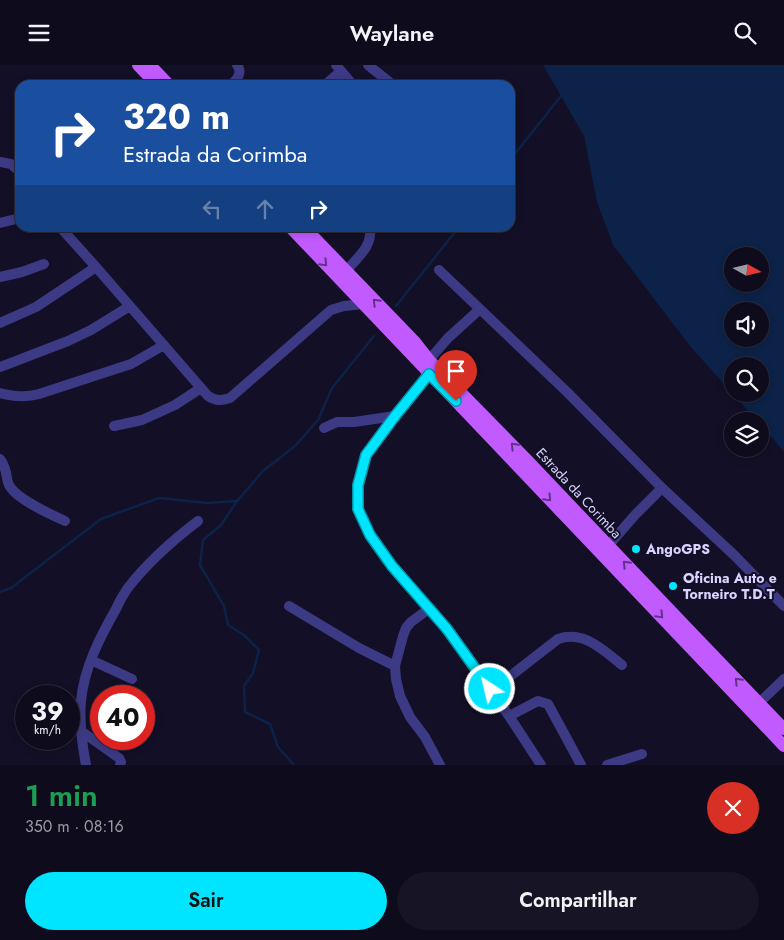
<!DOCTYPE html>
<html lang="pt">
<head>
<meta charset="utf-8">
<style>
  :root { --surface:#0e0b1c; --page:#171425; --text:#f1f3f6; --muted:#9b9ba3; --line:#2e2b3b; --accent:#00e5ff }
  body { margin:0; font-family:Jost,sans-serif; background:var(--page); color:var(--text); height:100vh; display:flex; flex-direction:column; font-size:19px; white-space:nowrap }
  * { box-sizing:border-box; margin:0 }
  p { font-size:16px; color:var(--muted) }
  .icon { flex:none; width:28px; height:28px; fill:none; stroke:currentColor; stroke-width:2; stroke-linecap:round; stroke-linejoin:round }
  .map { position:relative; height:700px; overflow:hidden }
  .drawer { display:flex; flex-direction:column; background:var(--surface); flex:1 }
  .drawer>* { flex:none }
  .hud { position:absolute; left:15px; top:15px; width:500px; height:152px; border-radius:15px; box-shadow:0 2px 8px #0003,0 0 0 1px var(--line); background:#1a4fa0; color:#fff; overflow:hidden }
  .needle { width:32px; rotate:98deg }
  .tools { position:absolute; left:724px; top:182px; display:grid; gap:10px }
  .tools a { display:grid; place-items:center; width:45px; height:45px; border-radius:50%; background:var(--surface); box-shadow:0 2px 8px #0003,0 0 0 1px var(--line); font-size:25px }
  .speed { position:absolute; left:15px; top:620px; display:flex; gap:10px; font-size:25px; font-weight:700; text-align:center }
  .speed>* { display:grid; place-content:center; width:65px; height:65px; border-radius:50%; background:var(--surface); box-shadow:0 2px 8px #0003,0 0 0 1px var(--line); line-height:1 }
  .speed small { font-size:12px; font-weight:400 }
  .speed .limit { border:8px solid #d22; background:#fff; color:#111 }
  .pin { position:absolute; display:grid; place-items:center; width:42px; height:42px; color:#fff; margin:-51px -21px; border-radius:50% 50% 50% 0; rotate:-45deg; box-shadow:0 0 5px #0007 }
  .pin .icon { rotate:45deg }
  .me { position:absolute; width:55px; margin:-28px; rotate:325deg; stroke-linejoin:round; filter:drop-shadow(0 0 4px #0008) }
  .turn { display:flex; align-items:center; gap:18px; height:105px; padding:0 25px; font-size:22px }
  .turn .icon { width:65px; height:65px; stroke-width:2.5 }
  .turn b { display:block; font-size:35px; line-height:42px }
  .lanes { display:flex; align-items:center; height:48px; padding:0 25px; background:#0003; justify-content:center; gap:25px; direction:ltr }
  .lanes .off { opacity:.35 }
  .round { display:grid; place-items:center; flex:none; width:52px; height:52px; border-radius:26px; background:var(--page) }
  .overview { display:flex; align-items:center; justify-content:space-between; height:85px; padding:0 25px }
  h1 { font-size:30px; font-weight:600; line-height:38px; color:#1e9e55 }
  .primary-button { display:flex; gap:10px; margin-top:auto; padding:10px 25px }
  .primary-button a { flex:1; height:58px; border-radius:30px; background:var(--accent); color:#111; font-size:20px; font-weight:600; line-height:58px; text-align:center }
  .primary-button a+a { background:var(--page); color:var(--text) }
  header { display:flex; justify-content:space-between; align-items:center; height:65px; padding:0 25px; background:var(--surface); font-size:22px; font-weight:600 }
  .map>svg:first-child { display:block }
  .water { fill:#0c2248; fill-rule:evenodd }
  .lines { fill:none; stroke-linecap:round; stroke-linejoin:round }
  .stream { stroke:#0c2248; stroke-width:2.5 }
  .minor { stroke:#3d3a85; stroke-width:10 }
  .major { stroke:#c25bff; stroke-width:12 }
  .oneway { stroke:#623188 }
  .route-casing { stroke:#0095a6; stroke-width:12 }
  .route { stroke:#00e5ff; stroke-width:9 }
  .poi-dot { fill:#00e5ff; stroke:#130f26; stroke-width:2 }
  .labels { text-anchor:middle; stroke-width:4; stroke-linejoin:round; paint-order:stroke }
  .street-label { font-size:14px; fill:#d9d4ff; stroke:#130f26 }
  .poi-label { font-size:14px; font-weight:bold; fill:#d9d4ff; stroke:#130f26; text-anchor:start }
</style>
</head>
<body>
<header><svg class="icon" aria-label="menu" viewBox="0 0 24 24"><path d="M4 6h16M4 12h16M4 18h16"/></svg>Waylane<svg class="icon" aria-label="search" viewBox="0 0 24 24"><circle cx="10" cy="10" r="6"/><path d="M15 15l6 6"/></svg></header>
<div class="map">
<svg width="784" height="700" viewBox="0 0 784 700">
  <rect width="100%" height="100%" fill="#130f26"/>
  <path class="water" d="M543,0H784V387L760,359V356H757L733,329H760V301H732V328L690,281L613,180L597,137L584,71ZM732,191H760V219H732ZM732,246H760V274H732Z"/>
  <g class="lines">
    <path class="stream" d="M510,95L561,31
      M396,241L459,162
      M237,436L221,460L203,475L200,500L224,541L228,560L244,570L259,585L253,608L244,621L245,647L270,659L278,682L294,700
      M0,527L11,523L101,454L159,433L207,438L237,436L263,406L295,381L318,355L332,323L374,271"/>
    <path class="minor" d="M336,0L353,20
      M368,0L393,20
      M231,20C237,14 243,8 237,0
      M325,20L341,6
      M510,57L511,60L510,63
      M0,97L11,99L20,107
      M0,158L20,153
      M60,162L96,202L208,331C216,336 221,336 230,333L331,245L344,241L364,239
      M439,205L567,327L662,423L734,490L784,541
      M346,206C356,194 375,179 369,162
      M0,212L22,207L44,199
      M0,258L36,242L96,202
      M429,295L448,273L480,244
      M0,302L68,276L91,265L130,241
      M429,309L395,351L366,390L358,420V444L370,469L392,501L447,564L509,651L541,700
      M0,328C13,331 25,333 39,329L131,299L164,280
      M114,361L142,355L175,340L201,323
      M324,363L337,357H354L395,351
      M0,394C3,398 5,403 6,408C7,412 7,416 9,420C16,434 50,449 65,456
      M608,481L635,450L662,423
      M289,541L359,583L395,601
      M430,543L411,557L406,563L403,571L395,601L396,614L400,631L410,652L425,672L440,700
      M91,595L132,614
      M491,626L558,574C584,565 603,585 622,600
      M759,638L784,614
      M509,651L538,636L548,639L581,700
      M81,666L119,693L121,697L120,700
      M86,700C82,679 79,658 81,636C84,603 100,572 116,544C119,537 123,530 127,524C147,498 173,475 198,456
      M607,700L642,689"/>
    <path class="major" d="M138,0L157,20
      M150,0L169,20
      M290,162L784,681
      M304,162L415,277L429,295L527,395L686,562L784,664"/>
  </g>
  <defs><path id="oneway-chevron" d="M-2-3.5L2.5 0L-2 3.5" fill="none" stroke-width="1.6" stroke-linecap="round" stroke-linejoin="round" transform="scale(1.25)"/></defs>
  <g class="oneway">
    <use href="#oneway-chevron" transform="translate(324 198) rotate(46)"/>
    <use href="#oneway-chevron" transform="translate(376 237) rotate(-135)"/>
    <use href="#oneway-chevron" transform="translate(514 381) rotate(-134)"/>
    <use href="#oneway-chevron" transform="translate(548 433) rotate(47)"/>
    <use href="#oneway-chevron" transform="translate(626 499) rotate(-134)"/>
    <use href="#oneway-chevron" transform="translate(660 550) rotate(46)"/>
    <use href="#oneway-chevron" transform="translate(738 616) rotate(-134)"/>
  </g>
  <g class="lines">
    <g class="route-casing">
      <path id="route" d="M456,336L429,309L395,351L366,390L358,420V444L370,470L392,501L447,564L490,624"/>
    </g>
    <use href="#route" class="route"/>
  </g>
  <g class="poi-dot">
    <circle cx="636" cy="484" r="5"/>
    <circle cx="673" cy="521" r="5"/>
  </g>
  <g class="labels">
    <g class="street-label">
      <text transform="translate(579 428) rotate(47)" y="5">Estrada da Corimba</text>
    </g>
    <g class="poi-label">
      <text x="646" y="489">AngoGPS</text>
      <text x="683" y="518">Oficina Auto e<tspan x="683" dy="16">Torneiro T.D.T</tspan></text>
    </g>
  </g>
</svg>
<div class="tools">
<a><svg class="needle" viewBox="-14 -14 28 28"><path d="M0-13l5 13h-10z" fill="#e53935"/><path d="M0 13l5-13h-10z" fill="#9b9ba3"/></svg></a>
<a><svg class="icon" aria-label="sound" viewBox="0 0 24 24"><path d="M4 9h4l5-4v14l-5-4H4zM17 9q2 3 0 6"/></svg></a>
<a><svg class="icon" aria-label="search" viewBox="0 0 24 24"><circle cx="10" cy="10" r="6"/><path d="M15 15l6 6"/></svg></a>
<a><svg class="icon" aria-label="layers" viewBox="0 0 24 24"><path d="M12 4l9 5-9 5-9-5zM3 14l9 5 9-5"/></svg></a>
</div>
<div class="speed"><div>39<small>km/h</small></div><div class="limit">40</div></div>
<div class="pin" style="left:456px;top:336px;background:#d93025"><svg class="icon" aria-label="arrive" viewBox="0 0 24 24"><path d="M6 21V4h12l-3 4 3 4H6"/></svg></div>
<svg class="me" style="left:490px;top:624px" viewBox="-20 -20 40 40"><circle r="17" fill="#00e5ff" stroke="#fff" stroke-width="3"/><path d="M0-11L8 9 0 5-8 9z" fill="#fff"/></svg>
<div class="hud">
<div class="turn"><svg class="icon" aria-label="right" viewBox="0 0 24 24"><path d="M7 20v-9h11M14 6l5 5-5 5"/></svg><div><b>320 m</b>Estrada da Corimba</div></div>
<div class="lanes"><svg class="icon off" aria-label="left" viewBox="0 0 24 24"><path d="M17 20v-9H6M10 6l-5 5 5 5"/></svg><svg class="icon off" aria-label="ahead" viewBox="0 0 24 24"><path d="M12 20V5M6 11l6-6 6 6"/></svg><svg class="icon" aria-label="right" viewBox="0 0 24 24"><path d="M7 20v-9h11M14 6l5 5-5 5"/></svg></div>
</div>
</div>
<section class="drawer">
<div class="overview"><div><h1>1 min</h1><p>350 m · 08:16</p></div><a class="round" style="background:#d93025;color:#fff"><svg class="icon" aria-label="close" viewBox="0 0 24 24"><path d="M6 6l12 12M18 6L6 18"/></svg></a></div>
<div class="primary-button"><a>Sair</a><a>Compartilhar</a></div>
</section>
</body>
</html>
